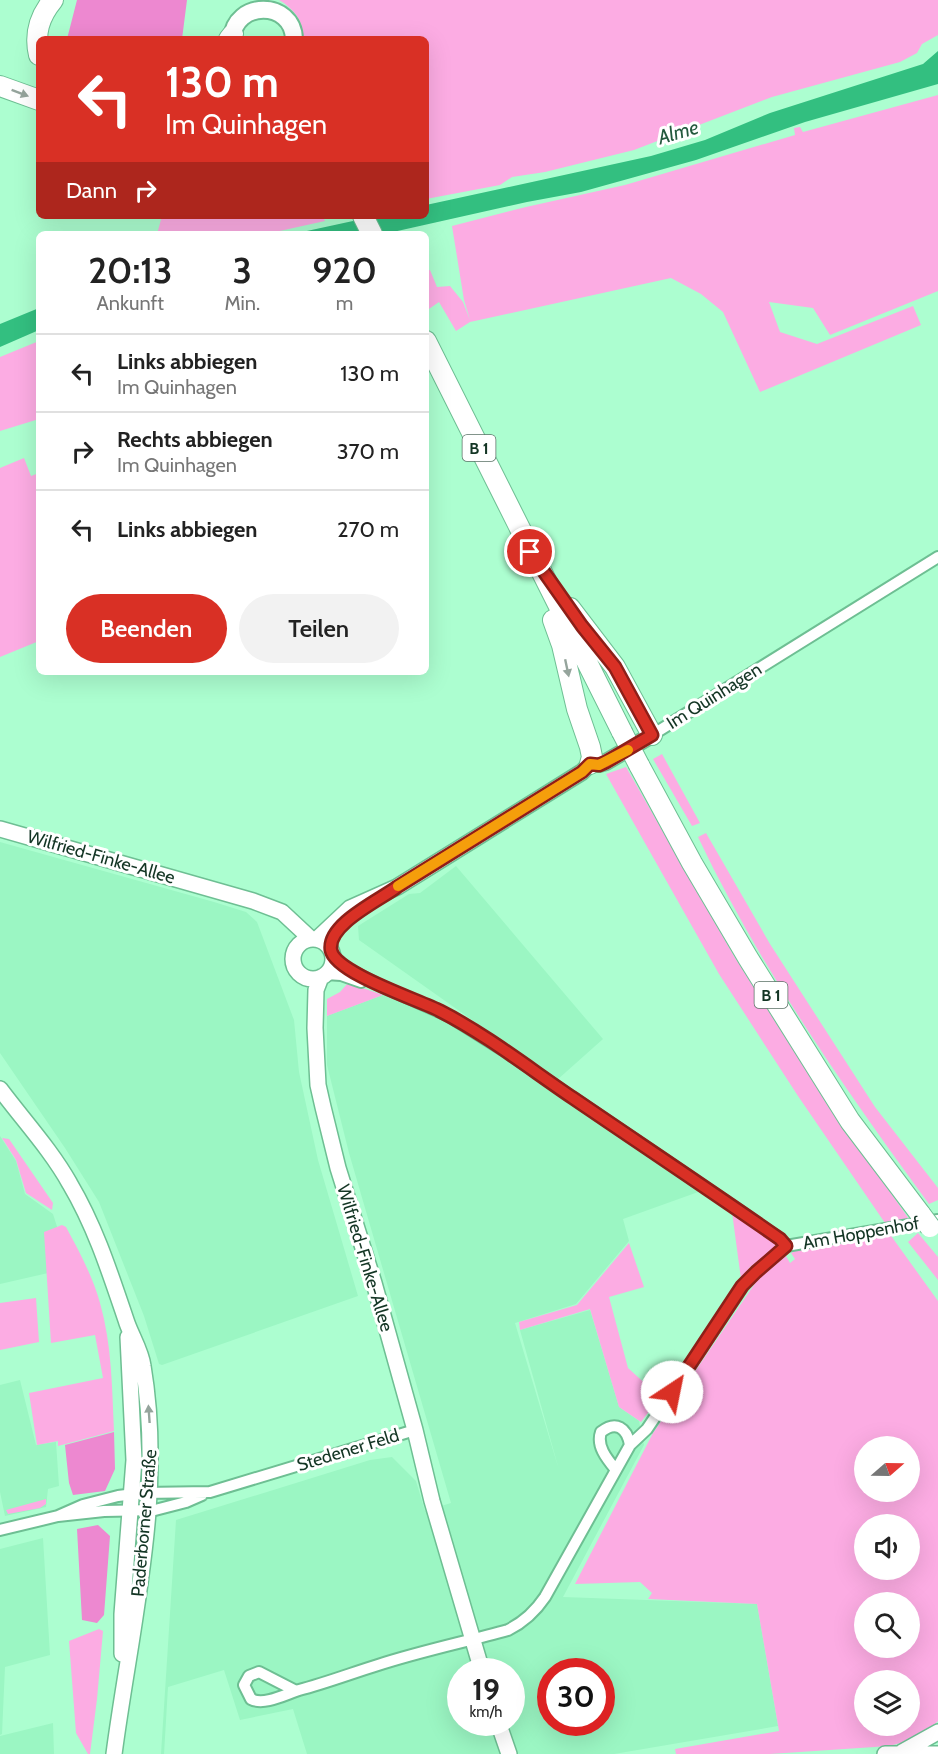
<!DOCTYPE html>
<html lang="de">
<head>
<meta charset="utf-8">
<style>
  :root { --surface:#fff; --page:#f2f2f2; --text:#222; --muted:#767676; --line:#e0e0e0; --accent:#d93025 }
  body { margin:0; font-family:Cabin,sans-serif; background:var(--page); color:var(--text); height:100vh; display:flex; flex-direction:column; font-size:22px; white-space:nowrap }
  * { box-sizing:border-box; margin:0 }
  p { font-size:20px; color:var(--muted) }
  .icon { flex:none; width:33px; height:33px; fill:none; stroke:currentColor; stroke-width:2; stroke-linecap:round; stroke-linejoin:round }
  .map { position:relative; flex:1; overflow:hidden }
  .side { position:absolute; left:36px; top:231px; width:393px; height:444px; display:flex; flex-direction:column; background:var(--surface); border-radius:9px; box-shadow:0 6px 24px #0002 }
  .side>* { flex:none }
  .banner { position:absolute; left:36px; top:36px; width:393px; height:183px; border-radius:9px; box-shadow:0 6px 24px #0002; background:#d93025; color:#fff; overflow:hidden }
  .needle { width:39px; rotate:70deg }
  .fabs { position:absolute; left:854px; top:1436px; display:grid; gap:12px }
  .fabs a { display:grid; place-items:center; width:66px; height:66px; border-radius:50%; background:var(--surface); box-shadow:0 6px 24px #0002; font-size:30px }
  .speed { position:absolute; left:447px; top:1658px; display:flex; gap:12px; font-size:30px; font-weight:700; text-align:center }
  .speed>* { display:grid; place-content:center; width:78px; height:78px; border-radius:50%; background:var(--surface); box-shadow:0 6px 24px #0002; line-height:1 }
  .speed small { font-size:15px; font-weight:400 }
  .speed .limit { border:9px solid #d22; background:#fff; color:#111 }
  .pin { position:absolute; display:grid; place-items:center; width:51px; height:51px; color:#fff; margin:-26px; border:3px solid #fff; border-radius:50%; box-shadow:0 2px 6px #0007 }
  .me { position:absolute; width:66px; margin:-33px; rotate:34deg; stroke-linejoin:round; filter:drop-shadow(0 0 4px #0008) }
  .turn { display:flex; align-items:center; gap:21px; height:126px; padding:0 30px; font-size:27px }
  .turn .icon { width:78px; height:78px; stroke-width:2.5 }
  .turn b { display:block; font-size:42px; line-height:51px }
  .then { display:flex; align-items:center; height:57px; padding:0 30px; background:#0003; gap:12px; font-size:22px }
  .eta { display:flex; justify-content:space-evenly; align-items:center; height:102px; text-align:center }
  .eta b { font-size:36px; font-weight:600; line-height:42px }
  .cta { display:flex; gap:12px; margin-top:auto; padding:12px 30px }
  .cta a { flex:1; height:69px; border-radius:36px; background:var(--accent); color:#fff; font-size:24px; font-weight:600; line-height:69px; text-align:center }
  .cta a+a { background:var(--page); color:var(--text) }
  ul { padding:0; list-style:none }
  li { display:flex; align-items:center; gap:18px; height:78px; padding:0 30px; border-top:2px solid var(--line) }
  li div { flex:1 }
  li b { display:block; font-size:22px }
  li em { font-style:normal }
  .map>svg:first-child { display:block }
  .built { fill:#9bf6c3; fill-rule:evenodd }
  .green { fill:#fcace3; fill-rule:evenodd }
  .forest { fill:#ed88d0 }
  .water { fill:#33bf80 }
  .lines { fill:none; stroke-linecap:round; stroke-linejoin:round }
  .street-casing { stroke:#6ebf93; stroke-width:14 }
  .secondary-casing { stroke:#6ebf93; stroke-width:18 }
  .primary-casing { stroke:#6ebf93; stroke-width:20 }
  .highway-casing { stroke:#6ebf93; stroke-width:22 }
  .street { stroke:#fff; stroke-width:10 }
  .secondary { stroke:#fff; stroke-width:15 }
  .primary { stroke:#fff; stroke-width:16 }
  .highway { stroke:#fff; stroke-width:20 }
  .highway-bridge-casing { stroke:#6ebf93; stroke-width:22; stroke-linecap:butt }
  .highway-bridge { stroke:#fff; stroke-width:20 }
  .oneway { fill:#95a49c }
  .route-casing { stroke:#8d1f18; stroke-width:15 }
  .route { stroke:#d93025; stroke-width:10 }
  .slow { stroke:#f59e0b; stroke-width:10 }
  .labels { text-anchor:middle; stroke-width:6; stroke-linejoin:round; paint-order:stroke }
  .shield { fill:#fff; stroke:#5a7266; stroke-width:1.5 }
  .shield-label { font-size:16px; font-weight:bold; fill:#133524 }
  .street-label { font-size:18px; fill:#133524; stroke:#fff }
  .water-label { font-size:20px; font-style:italic; fill:#24593e; stroke:#fff }
</style>
</head>
<body>
<div class="map">
<svg width="938" height="1754" viewBox="0 0 938 1754">
  <rect width="100%" height="100%" fill="#acfed0"/>
  <path class="built" d="M0,842L214,902L246,912L257,922L294,1020L299,1072L318,1160L358,1296L162,1365L159,1364L144,1316L99,1202L65,1148L0,1053Z
    M456,866L603,1039L557,1080L359,940L358,926L409,894L420,893Z
    M383,995L418,1006L444,1017L490,1046L678,1174L701,1191L623,1219L629,1241L576,1304L515,1323L559,1470L520,1330L590,1310L619,1407L639,1421L644,1445L563,1597L757,1604L778,1726L614,1754H307L293,1709L240,1720L224,1670L168,1687L164,1754H161L176,1520L370,1460L392,1457L416,1481L425,1511L451,1503L349,1153L327,1065V1016ZM460,1671H512V1722H460ZM550,1671H602V1722H550Z
    M0,1136L16,1161L25,1194L53,1214L70,1268L0,1284Z
    M20,1380L36,1445L56,1442L59,1486L48,1489L46,1507L5,1516L0,1492V1385Z
    M43,1538L50,1655L5,1667L2,1734L0,1735V1549Z
    M53,1723L54,1754H0V1736Z"/>
  <path class="green" d="M279,0H938V35L922,44L917,53L900,62L772,97L634,150L545,172L512,177L500,185L426,199V39H303C304,21 294,9 279,0Z
    M938,95V291L830,335L813,308L769,302L780,332L817,344L913,306L921,325L760,392L723,312L701,294L671,278L470,322L456,331L439,302L426,311V271L430,270L437,287L450,286L463,302L470,320L464,300L452,226L526,207L625,185L795,135L794,128L800,127L803,132Z
    M162,216H322L325,221L266,234H157Z
    M39,341V419L0,431V357Z
    M24,458L31,476L39,473V641L0,657V468Z
    M662,754L700,823L692,826L653,759Z
    M626,767L734,956L838,1118L909,1219L885,1223L798,1096L719,974L606,774Z
    M706,833L770,944L875,1107L938,1188V1200L929,1204C844,1088 759,966 698,837Z
    M348,983L383,995L327,1016V999L340,992Z
    M2,1138L9,1139L53,1203L52,1210L26,1193L16,1160Z
    M732,1212C743,1220 765,1230 773,1240C776,1244 775,1245 774,1250L750,1267L741,1279Z
    M62,1225L66,1227C79,1251 93,1277 100,1303C112,1345 112,1388 114,1431L58,1446V1441L37,1445L29,1393L103,1378L95,1335L51,1343L44,1232Z
    M889,1233L938,1301V1721C925,1735 907,1742 889,1746L770,1754H676L675,1749L779,1731L757,1604L648,1599L652,1593L640,1582L575,1584L653,1433L758,1279L786,1256L790,1263L795,1259L791,1253L803,1248ZM864,1446H909V1491H864ZM864,1524H909V1569H864ZM864,1602H909V1647H864ZM864,1680H909V1725H864Z
    M918,1233L938,1257V1280L908,1242Z
    M629,1243L644,1287L609,1297L628,1368L660,1397L641,1422L619,1407L590,1309L520,1330L519,1322L577,1305Z
    M36,1298L39,1342L0,1350V1303Z
    M46,1499V1504L40,1508L8,1514L6,1510Z
    M99,1629L103,1631L97,1699L90,1754H88L76,1733L69,1641Z"/>
  <path class="forest" d="M77,0H187L182,39H67Z
    M114,1432L115,1469L105,1491L73,1495L69,1483L65,1445Z
    M98,1525L110,1536L104,1615L97,1623L82,1620L77,1529Z"/>
  <path class="water" d="M938,51V84L805,122L696,160L581,192L527,202L384,234H293L376,216H426V205L651,156L705,140L770,113L923,64Z
    M39,308V330L0,347V324Z"/>
  <g class="lines">
    <g class="street-casing">
      <path id="street" d="M652,735L938,557
        M333,956L348,969L379,985L449,1016L503,1050L743,1213L780,1239L786,1246
        M326,974L341,975L361,982
        M630,1445L647,1429L743,1286L756,1272L786,1246L938,1220
        M58,1516L83,1505L118,1496L143,1493L210,1492L415,1430
        M0,1530L58,1516L104,1511L155,1510L186,1502L202,1495
        M296,1691L259,1672L249,1676L244,1685L251,1699C264,1706 286,1694 299,1690C326,1683 352,1673 378,1665C421,1651 465,1642 508,1630C524,1622 535,1612 545,1597L630,1445C627,1428 616,1420 601,1432C596,1446 607,1459 616,1470"/>
    </g>
    <g class="secondary-casing">
      <path id="secondary" d="M0,829L253,901L282,912L311,939
        M317,939L350,908L397,887L418,874L582,772L590,764H599L606,762L652,735
        M293 959a20 20 0 1 1 40 0a20 20 0 1 1-40 0Z
        M321,977L316,990L315,1028L318,1085L323,1107L338,1168L374,1283L415,1430L432,1501L482,1671
        M0,1089C24,1121 51,1150 70,1184C96,1228 111,1276 127,1323C132,1337 141,1351 143,1366C165,1496 131,1625 114,1754
        M122,1654V1614L134,1460L128,1337
        M498,1722L509,1754
        M902,1752L938,1732
        M885,1754H938"/>
    </g>
    <g class="primary-casing">
      <path id="primary" d="M232,39C234,0 293,0 294,39"/>
    </g>
    <g class="highway-casing">
      <path id="highway" d="M229,39L233,34
        M39,55C34,34 39,17 53,0
        M0,86L39,100
        M363,216L372,234
        M426,341L622,732
        M570,608L615,667L652,735
        M553,620L562,645L577,709L590,747L592,757L590,764
        M639,765L692,863L748,958L850,1121L921,1215"/>
    </g>
    <use href="#street" class="street"/>
    <use href="#secondary" class="secondary"/>
    <use href="#primary" class="primary"/>
    <use href="#highway" class="highway"/>
    <g class="highway-bridge-casing">
      <path id="highway-bridge" d="M622,732L639,765
        M921,1215L930,1227"/>
    </g>
    <use href="#highway-bridge" class="highway-bridge"/>
  </g>
  <defs><path id="oneway-solid" d="M-6-.8H1V-3.2L6.5 0L1 3.2V.8H-6Z" transform="scale(1.5)"/></defs>
  <g class="oneway">
    <use href="#oneway-solid" transform="translate(20 93) rotate(21)"/>
    <use href="#oneway-solid" transform="translate(567 668) rotate(78)"/>
    <use href="#oneway-solid" transform="translate(149 1414) rotate(-94)"/>
  </g>
  <g class="lines">
    <g class="route-casing">
      <path id="route" d="M530,552L582,626L615,667L652,735L606,762L599,765L590,764L582,772L397,887C380,900 327,924 331,950C335,973 419,1000 440,1011C487,1035 530,1069 573,1098C642,1145 711,1191 780,1239L786,1246L756,1272L742,1286L672,1392"/>
    </g>
    <use href="#route" class="route"/>
    <path class="slow" d="M398,886L582,772L590,764L599,765L628,750"/>
  </g>
  <g class="labels">
    <g class="shield">
      <rect x="462.5" y="435" width="33" height="26" rx="4.5"/>
      <rect x="754.5" y="982" width="33" height="26" rx="4.5"/>
    </g>
    <g class="shield-label">
      <text x="479" y="454">B 1</text>
      <text x="771" y="1001">B 1</text>
    </g>
    <g class="street-label">
      <text transform="translate(714 696) rotate(-32)" y="6">Im Quinhagen</text>
      <text transform="translate(101 857) rotate(16)" y="6">Wilfried-Finke-Allee</text>
      <text transform="translate(861 1233) rotate(-10)" y="6">Am Hoppenhof</text>
      <text transform="translate(365 1258) rotate(73)" y="6">Wilfried-Finke-Allee</text>
      <text transform="translate(348 1450) rotate(-17)" y="6">Stedener Feld</text>
      <text transform="translate(144 1523) rotate(-85)" y="6">Paderborner Straße</text>
    </g>
    <g class="water-label">
      <text transform="translate(678 132) rotate(-16)" y="7">Alme</text>
    </g>
  </g>
</svg>
<div class="fabs">
<a><svg class="needle" viewBox="-14 -14 28 28"><path d="M0-13l5 13h-10z" fill="#e53935"/><path d="M0 13l5-13h-10z" fill="#767676"/></svg></a>
<a><svg class="icon" aria-label="sound" viewBox="0 0 24 24"><path d="M4 9h4l5-4v14l-5-4H4zM17 9q2 3 0 6"/></svg></a>
<a><svg class="icon" aria-label="search" viewBox="0 0 24 24"><circle cx="10" cy="10" r="6"/><path d="M15 15l6 6"/></svg></a>
<a><svg class="icon" aria-label="layers" viewBox="0 0 24 24"><path d="M12 4l9 5-9 5-9-5zM3 14l9 5 9-5"/></svg></a>
</div>
<div class="speed"><div>19<small>km/h</small></div><div class="limit">30</div></div>
<div class="pin" style="left:530px;top:552px;background:#d93025"><svg class="icon" aria-label="arrive" viewBox="0 0 24 24"><path d="M6 21V4h12l-3 4 3 4H6"/></svg></div>
<svg class="me" style="left:672px;top:1392px" viewBox="-20 -20 40 40"><circle r="19" fill="#fff"/><path d="M0-13L10 11 0 6-10 11z" fill="#d93025"/></svg>
<div class="banner">
<div class="turn"><svg class="icon" aria-label="left" viewBox="0 0 24 24"><path d="M17 20v-9H6M10 6l-5 5 5 5"/></svg><div><b>130 m</b>Im Quinhagen</div></div>
<div class="then">Dann<svg class="icon" aria-label="right" viewBox="0 0 24 24"><path d="M7 20v-9h11M14 6l5 5-5 5"/></svg></div>
</div>
<section class="side">
<div class="eta">
<div><b>20:13</b><p>Ankunft</p></div>
<div><b>3</b><p>Min.</p></div>
<div><b>920</b><p>m</p></div>
</div>
<ul>
<li><svg class="icon" aria-label="left" viewBox="0 0 24 24"><path d="M17 20v-9H6M10 6l-5 5 5 5"/></svg><div><b>Links abbiegen</b><p>Im Quinhagen</p></div><em>130 m</em></li>
<li><svg class="icon" aria-label="right" viewBox="0 0 24 24"><path d="M7 20v-9h11M14 6l5 5-5 5"/></svg><div><b>Rechts abbiegen</b><p>Im Quinhagen</p></div><em>370 m</em></li>
<li><svg class="icon" aria-label="left" viewBox="0 0 24 24"><path d="M17 20v-9H6M10 6l-5 5 5 5"/></svg><div><b>Links abbiegen</b></div><em>270 m</em></li>
</ul>
<div class="cta"><a>Beenden</a><a>Teilen</a></div>
</section>
</div>
</body>
</html>
